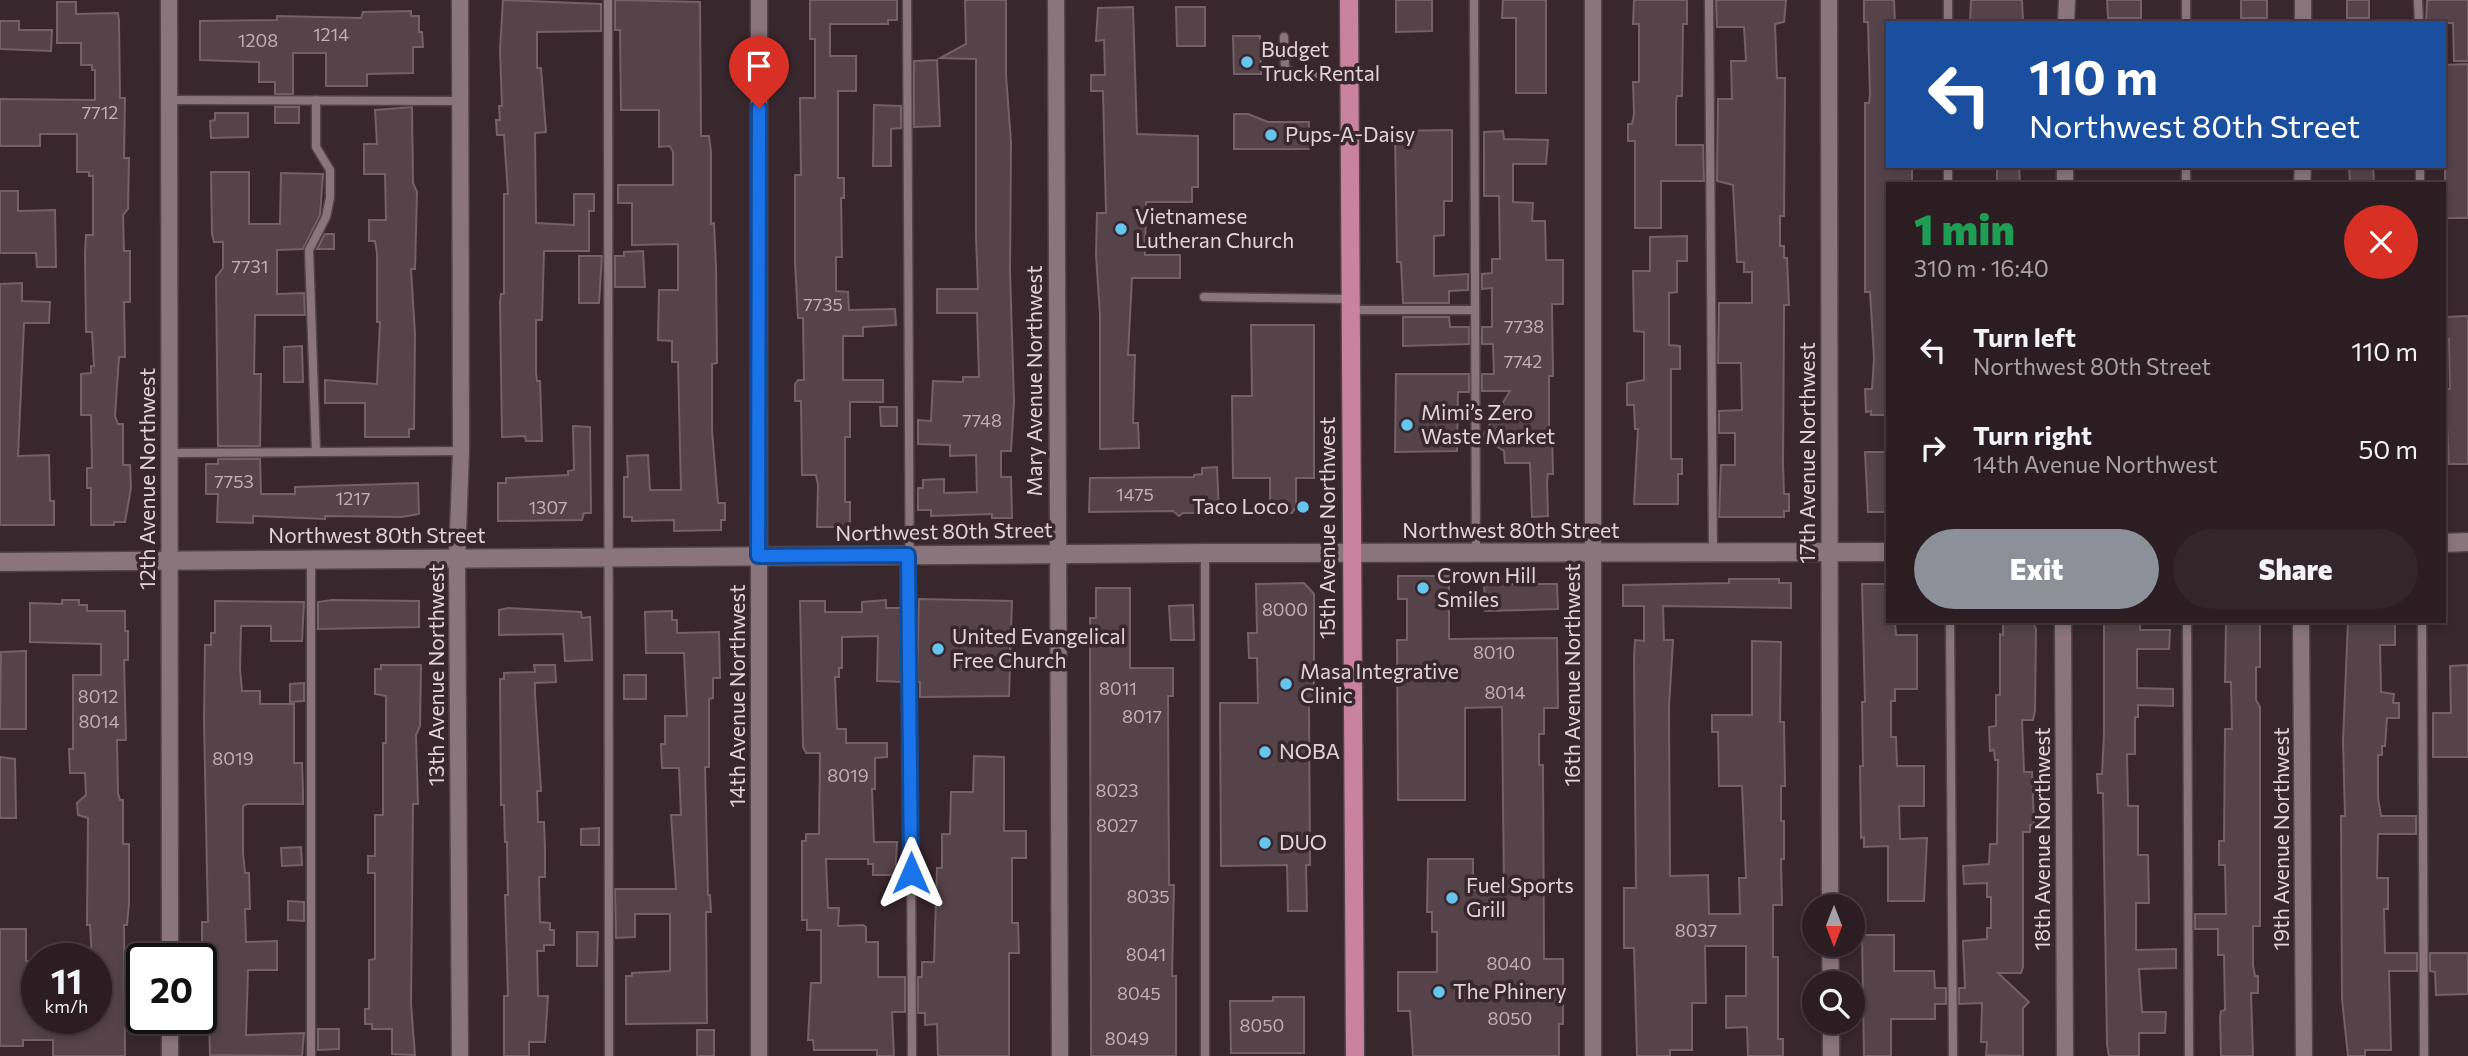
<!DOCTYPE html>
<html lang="en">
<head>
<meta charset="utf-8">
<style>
  :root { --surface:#2b1d22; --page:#33262a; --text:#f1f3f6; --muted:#a6a2a5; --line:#473b40; --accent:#8c9099 }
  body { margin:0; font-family:Commissioner,sans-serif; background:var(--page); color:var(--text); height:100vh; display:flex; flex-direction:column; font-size:26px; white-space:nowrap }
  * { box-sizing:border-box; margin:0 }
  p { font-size:23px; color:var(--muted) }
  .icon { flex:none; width:38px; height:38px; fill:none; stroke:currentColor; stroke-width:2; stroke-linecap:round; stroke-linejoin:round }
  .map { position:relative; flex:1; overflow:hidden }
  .details { position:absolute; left:1886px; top:182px; width:560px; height:441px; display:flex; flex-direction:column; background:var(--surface); border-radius:0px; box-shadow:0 4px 10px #0003,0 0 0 2px var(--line) }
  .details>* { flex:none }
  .banner { position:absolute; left:1886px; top:21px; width:560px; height:147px; border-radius:0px; box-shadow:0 4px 10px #0003,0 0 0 2px var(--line); background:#1a4fa0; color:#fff; overflow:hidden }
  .needle { width:46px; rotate:180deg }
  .tools { position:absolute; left:1802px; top:894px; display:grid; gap:14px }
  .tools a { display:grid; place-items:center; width:63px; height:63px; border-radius:50%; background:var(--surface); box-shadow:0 4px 10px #0003,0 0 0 2px var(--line); font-size:35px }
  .speed { position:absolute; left:21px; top:943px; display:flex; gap:14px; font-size:35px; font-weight:700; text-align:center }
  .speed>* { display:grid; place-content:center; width:91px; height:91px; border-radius:50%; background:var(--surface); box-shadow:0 4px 10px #0003,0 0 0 2px var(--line); line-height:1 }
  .speed small { font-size:18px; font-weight:400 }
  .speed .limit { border:4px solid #111; border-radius:10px; background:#fff; color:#111 }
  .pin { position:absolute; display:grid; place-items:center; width:60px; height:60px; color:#fff; margin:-72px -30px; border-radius:50% 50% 50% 0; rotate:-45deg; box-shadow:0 0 7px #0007 }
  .pin .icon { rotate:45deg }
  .me { position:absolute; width:77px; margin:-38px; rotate:0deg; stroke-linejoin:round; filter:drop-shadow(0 0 5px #0008) }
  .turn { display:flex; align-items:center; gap:24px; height:147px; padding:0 28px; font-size:32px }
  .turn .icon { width:91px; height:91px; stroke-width:2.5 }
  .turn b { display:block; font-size:49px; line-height:60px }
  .round { display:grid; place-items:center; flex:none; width:74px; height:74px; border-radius:37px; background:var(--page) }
  .overview { display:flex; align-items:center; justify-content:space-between; height:119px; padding:0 28px }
  h1 { font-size:42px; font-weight:800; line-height:52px; color:#1e9e55 }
  .primary-button { display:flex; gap:14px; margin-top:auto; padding:14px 28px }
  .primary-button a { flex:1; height:80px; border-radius:42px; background:var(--accent); color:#fff; font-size:28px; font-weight:800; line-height:80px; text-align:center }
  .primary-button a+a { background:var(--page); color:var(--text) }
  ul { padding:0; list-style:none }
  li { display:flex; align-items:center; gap:21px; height:98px; padding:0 28px }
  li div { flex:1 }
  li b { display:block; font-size:26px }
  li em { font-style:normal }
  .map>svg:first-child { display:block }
  .building { fill:#56434a; stroke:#746067; stroke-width:2 }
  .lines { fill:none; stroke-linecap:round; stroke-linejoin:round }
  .lane-casing { stroke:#514348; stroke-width:11 }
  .street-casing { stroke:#514348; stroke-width:19 }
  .secondary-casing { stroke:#514348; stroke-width:21 }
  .primary-casing { stroke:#514348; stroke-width:21 }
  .lane { stroke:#8a757c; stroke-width:8 }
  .street { stroke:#8a757c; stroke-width:16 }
  .secondary { stroke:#8a757c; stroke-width:18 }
  .primary { stroke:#ca839f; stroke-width:18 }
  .route-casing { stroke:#114b97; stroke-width:18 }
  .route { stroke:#1a73e8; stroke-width:12 }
  .poi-dot { fill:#65c5ee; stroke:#39272e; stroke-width:2.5 }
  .labels { text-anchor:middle; stroke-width:7; stroke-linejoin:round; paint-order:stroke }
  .number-label { font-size:18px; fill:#beb0b4 }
  .poi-label { font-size:21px; fill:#e0d4d8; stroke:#39272e; text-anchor:start }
  .street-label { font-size:21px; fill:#e0d4d8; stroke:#39272e }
</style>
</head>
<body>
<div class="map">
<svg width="2468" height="1056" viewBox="0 0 2468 1056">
  <rect width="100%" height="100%" fill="#39272e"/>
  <path class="building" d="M503,0L601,4V31L537,32V68H541L546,132L535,133L536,223L574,225V194H594V211H589V251H544L542,320H536V373L537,381H540L542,441H526L525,436L502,437L500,302L501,294H504V194H508L504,135H497L496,120H500L499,106H502L500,50Z
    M615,0L700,2L701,136H709L711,152V224L714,223L716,267L717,363L712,364V430L718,503H725V520H721V530L674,531V520L632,521V517H624V477H628L627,456L648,455L650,490H681L678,362H672V341L658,340L659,290H678V244L632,245V203H618V185H673V152L670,146L659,147V110H621L620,30H615Z
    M810,0H897V20H888V24H830V56H856V91H838V178H844V198H841L842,257H836V291L848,292L849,310L895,309L896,325L863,327V336H843V380H883V402H850V437H845V502H850V527H817L818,485L816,475H802L801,401H795V384L798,380H804L803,318H798L795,264V175H801L800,98H815V39H810Z
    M965,0H1006V75L1011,142L1010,270L1014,402L1011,451H1001V477H1011L1012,518H992V514L931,516V510H918V488H923V480L944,479V493L977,492L976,455L950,456V445L918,444V420L931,421L933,381L963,382V377H979L977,313H937V289H978L976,237V59L940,58L966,44Z
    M1396,0H1432V31L1396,32Z
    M1503,0H1546V93H1516V18H1502Z
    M1634,0H1687V24H1683L1682,96H1677L1676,102V145H1703L1704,181H1661V228H1635V141H1628V124H1632L1634,114L1633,82H1639V24H1633Z
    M1716,0H1786L1784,22L1775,24L1777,78H1785L1784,216H1780V246H1784V258H1787L1789,305H1784V315L1783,464L1784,494H1789V511H1784V517H1719L1721,465H1735V433H1719V411L1742,410L1741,363H1718L1719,303H1752V272H1744V262H1737L1733,185L1717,181L1718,99H1732L1731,61H1746L1744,27H1717Z
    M1864,0H1894L1895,22H1888V166H1912V184H1888V415H1871V411L1866,412L1865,389H1872L1874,358L1870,292H1865V103H1869L1870,95L1868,22H1864Z
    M1971,0H2022L2023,21L1970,22Z
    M2107,0H2141V18H2108Z
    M2241,0H2267V18H2241Z
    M2347,0H2369V18H2347Z
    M2427,0H2468V61H2454L2453,23H2426Z
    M57,2H76V14L118,13L119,20L120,98H125L124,158H129L128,209L123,215L124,251H130V302H124L125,357H119L115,416L118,424H123V465H130L131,488L125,522H114V525H91V488H87V468H92L91,415H81V374L91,373V366H94L92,332H86L85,253L86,235H93V176H89V172H77V134H40V146H0V99L95,100V70H92V65H81V43H57Z
    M1133,7L1137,134L1198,136V187H1192V202H1146L1145,255H1180V278H1132L1128,355H1135L1133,423H1138L1139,448L1100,449V315L1096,255L1097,213H1106L1103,91H1091V75H1105L1104,40L1096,41L1098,8Z
    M1176,7H1205V46H1177Z
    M411,11V16H419V32H422L423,47H413V73L367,74V86H326V53H293V94H275V82H259V62L200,60V21L277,20V16L361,18L363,12Z
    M0,21H19V30H52L51,51L0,49Z
    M1233,36H1260L1261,74H1234Z
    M937,60L940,126L914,127V61Z
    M2468,64V218H2445V65Z
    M874,105L901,106V128L891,129V166H873Z
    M275,107H299V123H275Z
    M412,107L413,183L417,192L415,269H411L415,334L414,429H409V437H365V403H325V380L377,384L380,322H377V253L375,241H369V220H386L385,174H364V144H377L375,110Z
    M215,113H248V137L211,138L210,121L215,120Z
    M1234,114H1248L1268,122H1309V149H1234Z
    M1452,130V201H1444V235L1434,236V276L1468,274V290L1449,291V303H1403L1401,262H1397L1395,131Z
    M1503,131L1504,139L1548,140L1546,164H1513V202L1533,203L1532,221H1545L1546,260H1563V304H1552L1553,376H1549V432H1552L1553,474H1548L1547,481L1548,516L1532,517L1530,463H1505L1504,451L1482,437L1510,391H1482V374H1494L1493,344H1482V327H1492V288L1482,289V274L1492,273V259H1500L1499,196H1484V132Z
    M1997,166H2019L2020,184H1997Z
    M2349,166H2373L2374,184H2350Z
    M211,172H249V224H280L281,173L323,174L320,215L303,249L277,250V294L304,293L305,315H255L254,374H261L260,446H218L216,277L223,268V242H214L212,234Z
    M0,191H18V211L55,210L56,267H37L36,253H0Z
    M325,234H334V249H317Z
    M1687,236V261H1677V292L1669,293V345L1680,346V369H1671V459H1682V474H1678V504H1634L1638,429H1635L1634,405H1627V383L1644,380V332L1634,331L1633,271H1650V237Z
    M643,251L645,287H615V256H624V252Z
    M579,256H602L599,303H579Z
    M22,283V301L50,302L49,323H24L18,456L49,455L50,501H54V525H0V284Z
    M2468,316V464H2449L2445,389H2450L2449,339H2445V317Z
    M1403,317H1449L1450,327H1469V344L1403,346Z
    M1251,325H1314V478H1296V507L1292,513H1270V478H1233L1232,396H1252Z
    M302,346L303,382H284V347Z
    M1396,374H1469V392H1458L1457,451L1395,452Z
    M880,407H897V426H881Z
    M573,426L590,427L591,513H584L582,520L498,521V483H506V478L568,475V471L574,470Z
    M1865,452H1888V512H1868Z
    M218,459H260L261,494H295V487L418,483L419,514L402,517L325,516V519L253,516V523L217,522L218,494H206V464H218Z
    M1217,467L1219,513H1183L1179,516L1173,511L1089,512L1090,478L1194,477V475L1202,474V468Z
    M1398,576H1449V639L1557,638L1558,708H1544V734H1539V765H1543L1544,959H1563V1024H1559V1056H1413L1410,1011H1398V972H1437V932H1432V912H1427L1428,859H1473V890H1504L1502,707L1465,708V800H1398L1397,640H1407V599H1398Z
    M1505,579V584H1557L1558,609L1485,611L1484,582Z
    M1729,579H1779V583H1791V608L1663,606L1664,640H1673L1669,707L1670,876L1708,875L1709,914H1740L1739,878H1746L1742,786H1719L1718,732H1712V715H1752V641L1781,642L1780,722H1784L1785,786H1781V821H1784V859H1781L1782,905H1773V957H1778V1039H1783V1056H1748L1747,1027L1726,1028V996H1746V946H1705L1706,1003H1692V1050H1670V1056H1637L1634,948H1624V888H1636L1634,659L1635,640L1644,641V606H1623V585L1729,583Z
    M1304,583L1314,594V702H1309L1310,865H1306L1307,911H1288L1287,865L1221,866L1220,703H1258L1257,658H1249L1248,633H1257L1256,584Z
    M1862,584H1888V623H1895L1896,635H1917V689H1895V701H1891V737H1896L1897,766H1924V806H1899L1900,839L1927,838L1924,901H1888V846L1864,847V837L1861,838L1860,766H1863L1862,702H1865Z
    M1096,588H1130V668H1173V696H1168L1169,885H1174L1172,976H1176V1056H1091L1090,618H1096Z
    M919,599L1012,601L1009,696L920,697V682H917Z
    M62,600H79V605H87V611H125V631H128V660H124L126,740H117L118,793L120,800H123V844H129V904L127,925H124L125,1056H53V1040H23V1046H0V929H26V961H34V976H27V1009H37V1018H96V959H92L90,925H87L88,818L78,815L77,803L86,795L85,773H70L69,749H73V675H101V644L30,642V603L62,604Z
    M332,600L419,601V627L318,629V602Z
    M886,600V608H903L904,682L877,681L878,636L842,637V668H839V677H835L837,729H846V743H887V757L875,758V789H872L874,842H897L895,875H873V864H868V859H826L828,908H839L838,926L863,925L866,927V942H878V977H905V1012H892L894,1056H877V1050H814L813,1040H808L811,983H821V930H807V920H802V841H806V834H819L820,753H806L803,747L800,601H825V612H862V602Z
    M215,601L304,602L302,641H271V626H241L240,669L242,691H260V704H294V763H302L303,790V804H247L243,806V853L245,873H249L250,909H245L246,942L277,941V970H248L246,1035L304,1033L302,1056L210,1055L207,950H202V922H208L204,719L205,645H211V633H215Z
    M1193,605L1194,640H1171L1169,606Z
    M508,608L581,612L582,618L590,617L592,660L565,661L563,634L499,635V610Z
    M672,611V620H677V633L719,632L720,678H713V698L709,699V767H705L708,895H710L711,912H706L707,1023L626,1024V976H632V973L670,971V914H635V937L616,938L615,889H676L671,815H681L679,768H662L661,744H665V716H687L684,653H646L645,612Z
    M2104,621H2140V630H2170L2169,649H2137V688L2173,689V706L2138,705V717H2135V754H2127L2128,806H2138V855H2148L2149,903H2136V950L2176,949V968L2139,969L2142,1012H2166L2165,1033H2139V1056H2109L2107,1045L2103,793H2098L2097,774H2102L2104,733Z
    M2226,621H2260V667H2256V700L2260,707V926H2253V965L2255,976H2258V993H2251L2253,1056H2221L2220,1017L2221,1011L2225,1010L2224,955H2218V929H2195V914H2226L2225,865H2219V841H2224L2225,729H2232L2231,682H2225Z
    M2348,621H2395V645H2380L2381,692L2394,694L2393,703H2399V718H2387L2385,746H2382V755H2378V798L2381,816H2416V834H2378L2377,878H2388V909H2384L2385,953H2417V971H2389L2391,1050H2365V1056H2348L2342,999L2341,816H2345L2343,741Z
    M2003,622H2033L2036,629L2035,711L2033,720H2022L2024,772H2032L2034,825H2030V832H2023V967L2021,973H1998L2029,1002L2023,1008V1056L1986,1055L1987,1042H1981L1982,1003L1959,1004V988H1965L1963,941L1987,939V928H1991V897H1987V883L1964,884L1963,866L1989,864L1990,844H1997L1998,760H1995L1994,750L1990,751L1989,727L1996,726V695H2000V634L2003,635Z
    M26,651V729H0L1,652Z
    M381,665H421L420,726L416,735L418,804H413L411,1004L415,1055L392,1054V1029H372V1024H365V1009H369V960L375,959V873H368V856H375V815H383V743H386V696L375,694V669H381Z
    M534,665H555L556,682L535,683V693L541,791H537L538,822H544L545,848V877H539L540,922L550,923V930H554V945H544V951H537L538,996H548L545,1042H529V1056H504V996H508L505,895H508L507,842H505L504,805H501L500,679H504V673L535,672Z
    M2468,665V757H2433V713H2451L2450,666Z
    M624,675H646V699H624Z
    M304,683V701L290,702V684Z
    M974,756L1004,757V831H1026V858H1012V923H1018L1019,953H1009V1056H938L937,1024L925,1025V1013H918V977H922V962H934L937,868H942V834H950L951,792H973Z
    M0,757L15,759L16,818H0Z
    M599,828V845H581V829Z
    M301,847L302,865L282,866L281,848Z
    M288,901L304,902V921L288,920Z
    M577,932H598L597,966H577Z
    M1862,935H1894V971H1934L1935,988H1946V1004H1935V1019H1891V1056H1864Z
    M2430,953H2468V994L2436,995L2435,972L2430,971Z
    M1273,997H1304V1053H1231L1230,1001H1273Z
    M318,1029H339V1049L318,1050Z
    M697,1030H714V1056H697Z"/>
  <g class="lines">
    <g class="lane-casing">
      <path id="lane" d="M608,0L609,1056
        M907,0L912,1056
        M1474,0L1476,554
        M1709,0L1713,553
        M1948,0V23
        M2186,0V23
        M2418,0L2419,23
        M1284,37L1285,68L1296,74H1349
        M167,100L458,101
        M1948,166V184
        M2186,166V184
        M2420,166V184
        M1204,297L1350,299
        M1351,310H1474
        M316,452L309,250L326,217L330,198V170L316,147V100
        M171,453L461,451
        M1205,553V1056
        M311,559V1056
        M1950,621L1953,1056
        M2187,621L2189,1056
        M2422,621L2424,1056"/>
    </g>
    <g class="street-casing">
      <path id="street" d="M169,0L170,959
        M759,0V1056
        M1056,0L1060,1056
        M1829,0L1830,906
        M2066,23L2067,0
        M2303,23V0
        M2065,184V166
        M2302,184L2303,166
        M2063,621L2065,1056
        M2301,621L2304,1056
        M1830,945L1831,984
        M170,1018V1056
        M1831,1022V1056
        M460,1056L457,558L461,451L460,0
        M1593,1056V0"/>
    </g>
    <g class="secondary-casing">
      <path id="secondary" d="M2445,543L2468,542
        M0,562L1205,553L1888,552"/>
    </g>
    <g class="primary-casing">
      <path id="primary" d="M1349,0L1355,1056"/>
    </g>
    <use href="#lane" class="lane"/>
    <use href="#street" class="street"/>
    <use href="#secondary" class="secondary"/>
    <use href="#primary" class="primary"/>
  </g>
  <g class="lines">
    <g class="route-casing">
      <path id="route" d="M759,108L758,556L908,555L911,873"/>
    </g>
    <use href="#route" class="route"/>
  </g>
  <g class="poi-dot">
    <circle cx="1247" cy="62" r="7"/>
    <circle cx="1271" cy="135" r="7"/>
    <circle cx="1121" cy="229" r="7"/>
    <circle cx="1407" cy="425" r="7"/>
    <circle cx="1303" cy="507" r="7"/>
    <circle cx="1423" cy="588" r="7"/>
    <circle cx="938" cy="649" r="7"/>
    <circle cx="1286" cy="684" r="7"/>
    <circle cx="1265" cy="752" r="7"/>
    <circle cx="1265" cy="843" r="7"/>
    <circle cx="1452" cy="898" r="7"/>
    <circle cx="1439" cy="992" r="7"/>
  </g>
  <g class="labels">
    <g class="number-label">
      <text x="331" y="41">1214</text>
      <text x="258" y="47">1208</text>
      <text x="100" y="119">7712</text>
      <text x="250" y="273">7731</text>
      <text x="823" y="311">7735</text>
      <text x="1524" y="333">7738</text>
      <text x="1523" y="368">7742</text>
      <text x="982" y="427">7748</text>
      <text x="234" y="488">7753</text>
      <text x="1135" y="501">1475</text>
      <text x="353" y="505">1217</text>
      <text x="548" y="514">1307</text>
      <text x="1285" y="616">8000</text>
      <text x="1494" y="659">8010</text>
      <text x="1118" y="695">8011</text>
      <text x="1505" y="699">8014</text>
      <text x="98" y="703">8012</text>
      <text x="1142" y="723">8017</text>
      <text x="99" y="728">8014</text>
      <text x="233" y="765">8019</text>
      <text x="848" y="782">8019</text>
      <text x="1117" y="797">8023</text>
      <text x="1117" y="832">8027</text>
      <text x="1148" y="903">8035</text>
      <text x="1696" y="937">8037</text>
      <text x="1146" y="961">8041</text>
      <text x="1509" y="970">8040</text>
      <text x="1139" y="1000">8045</text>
      <text x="1510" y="1025">8050</text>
      <text x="1262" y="1032">8050</text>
      <text x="1127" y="1045">8049</text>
    </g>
    <g class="poi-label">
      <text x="1261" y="57">Budget<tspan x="1261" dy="24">Truck Rental</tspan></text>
      <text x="1285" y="142">Pups-A-Daisy</text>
      <text x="1135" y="224">Vietnamese<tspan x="1135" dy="24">Lutheran Church</tspan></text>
      <text x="1421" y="420">Mimi’s Zero<tspan x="1421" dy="24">Waste Market</tspan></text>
      <text x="1289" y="514" text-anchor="end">Taco Loco</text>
      <text x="1437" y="583">Crown Hill<tspan x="1437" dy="24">Smiles</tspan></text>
      <text x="952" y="644">United Evangelical<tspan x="952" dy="24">Free Church</tspan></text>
      <text x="1300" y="679">Masa Integrative<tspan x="1300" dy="24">Clinic</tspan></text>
      <text x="1279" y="759">NOBA</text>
      <text x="1279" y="850">DUO</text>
      <text x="1466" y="893">Fuel Sports<tspan x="1466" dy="24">Grill</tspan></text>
      <text x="1453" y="999">The Phinery</text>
    </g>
    <g class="street-label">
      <text transform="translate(1035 381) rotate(-90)" y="7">Mary Avenue Northwest</text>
      <text transform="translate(1808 453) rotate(-90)" y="7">17th Avenue Northwest</text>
      <text transform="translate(148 479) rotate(-90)" y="7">12th Avenue Northwest</text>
      <text transform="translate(1328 528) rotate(-90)" y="7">15th Avenue Northwest</text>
      <text x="1511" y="538">Northwest 80th Street</text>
      <text transform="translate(944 532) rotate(-1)" y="7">Northwest 80th Street</text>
      <text x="377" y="543">Northwest 80th Street</text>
      <text transform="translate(437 675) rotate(-90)" y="7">13th Avenue Northwest</text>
      <text transform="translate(1573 675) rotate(-90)" y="7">16th Avenue Northwest</text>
      <text transform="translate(738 696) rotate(-90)" y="7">14th Avenue Northwest</text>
      <text transform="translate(2043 839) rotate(-90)" y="7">18th Avenue Northwest</text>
      <text transform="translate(2282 839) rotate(-90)" y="7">19th Avenue Northwest</text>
    </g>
  </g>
</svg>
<div class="tools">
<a><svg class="needle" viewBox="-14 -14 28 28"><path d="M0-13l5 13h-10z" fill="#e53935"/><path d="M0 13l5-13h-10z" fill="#a6a2a5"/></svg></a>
<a><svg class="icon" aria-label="search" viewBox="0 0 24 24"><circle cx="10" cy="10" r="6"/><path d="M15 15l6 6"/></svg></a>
</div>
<div class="speed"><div>11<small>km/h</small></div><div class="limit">20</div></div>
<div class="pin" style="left:759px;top:108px;background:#d93025"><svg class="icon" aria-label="arrive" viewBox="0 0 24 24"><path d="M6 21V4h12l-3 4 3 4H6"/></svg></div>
<svg class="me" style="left:911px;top:873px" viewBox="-20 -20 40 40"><path d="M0-17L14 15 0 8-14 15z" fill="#1a73e8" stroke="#fff" stroke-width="4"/></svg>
<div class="banner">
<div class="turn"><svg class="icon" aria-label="left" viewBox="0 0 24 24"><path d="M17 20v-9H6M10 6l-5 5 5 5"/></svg><div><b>110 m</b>Northwest 80th Street</div></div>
</div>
<section class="details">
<div class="overview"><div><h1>1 min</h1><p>310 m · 16:40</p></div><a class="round" style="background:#d93025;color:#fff"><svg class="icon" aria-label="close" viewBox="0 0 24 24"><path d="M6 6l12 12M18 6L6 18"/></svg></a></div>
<ul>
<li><svg class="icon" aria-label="left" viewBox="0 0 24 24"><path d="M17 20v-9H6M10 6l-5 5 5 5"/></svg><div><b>Turn left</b><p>Northwest 80th Street</p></div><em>110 m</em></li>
<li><svg class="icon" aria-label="right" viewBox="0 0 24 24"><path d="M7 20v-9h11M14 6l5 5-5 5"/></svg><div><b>Turn right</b><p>14th Avenue Northwest</p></div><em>50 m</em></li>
</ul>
<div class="primary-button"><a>Exit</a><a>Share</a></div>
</section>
</div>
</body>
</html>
